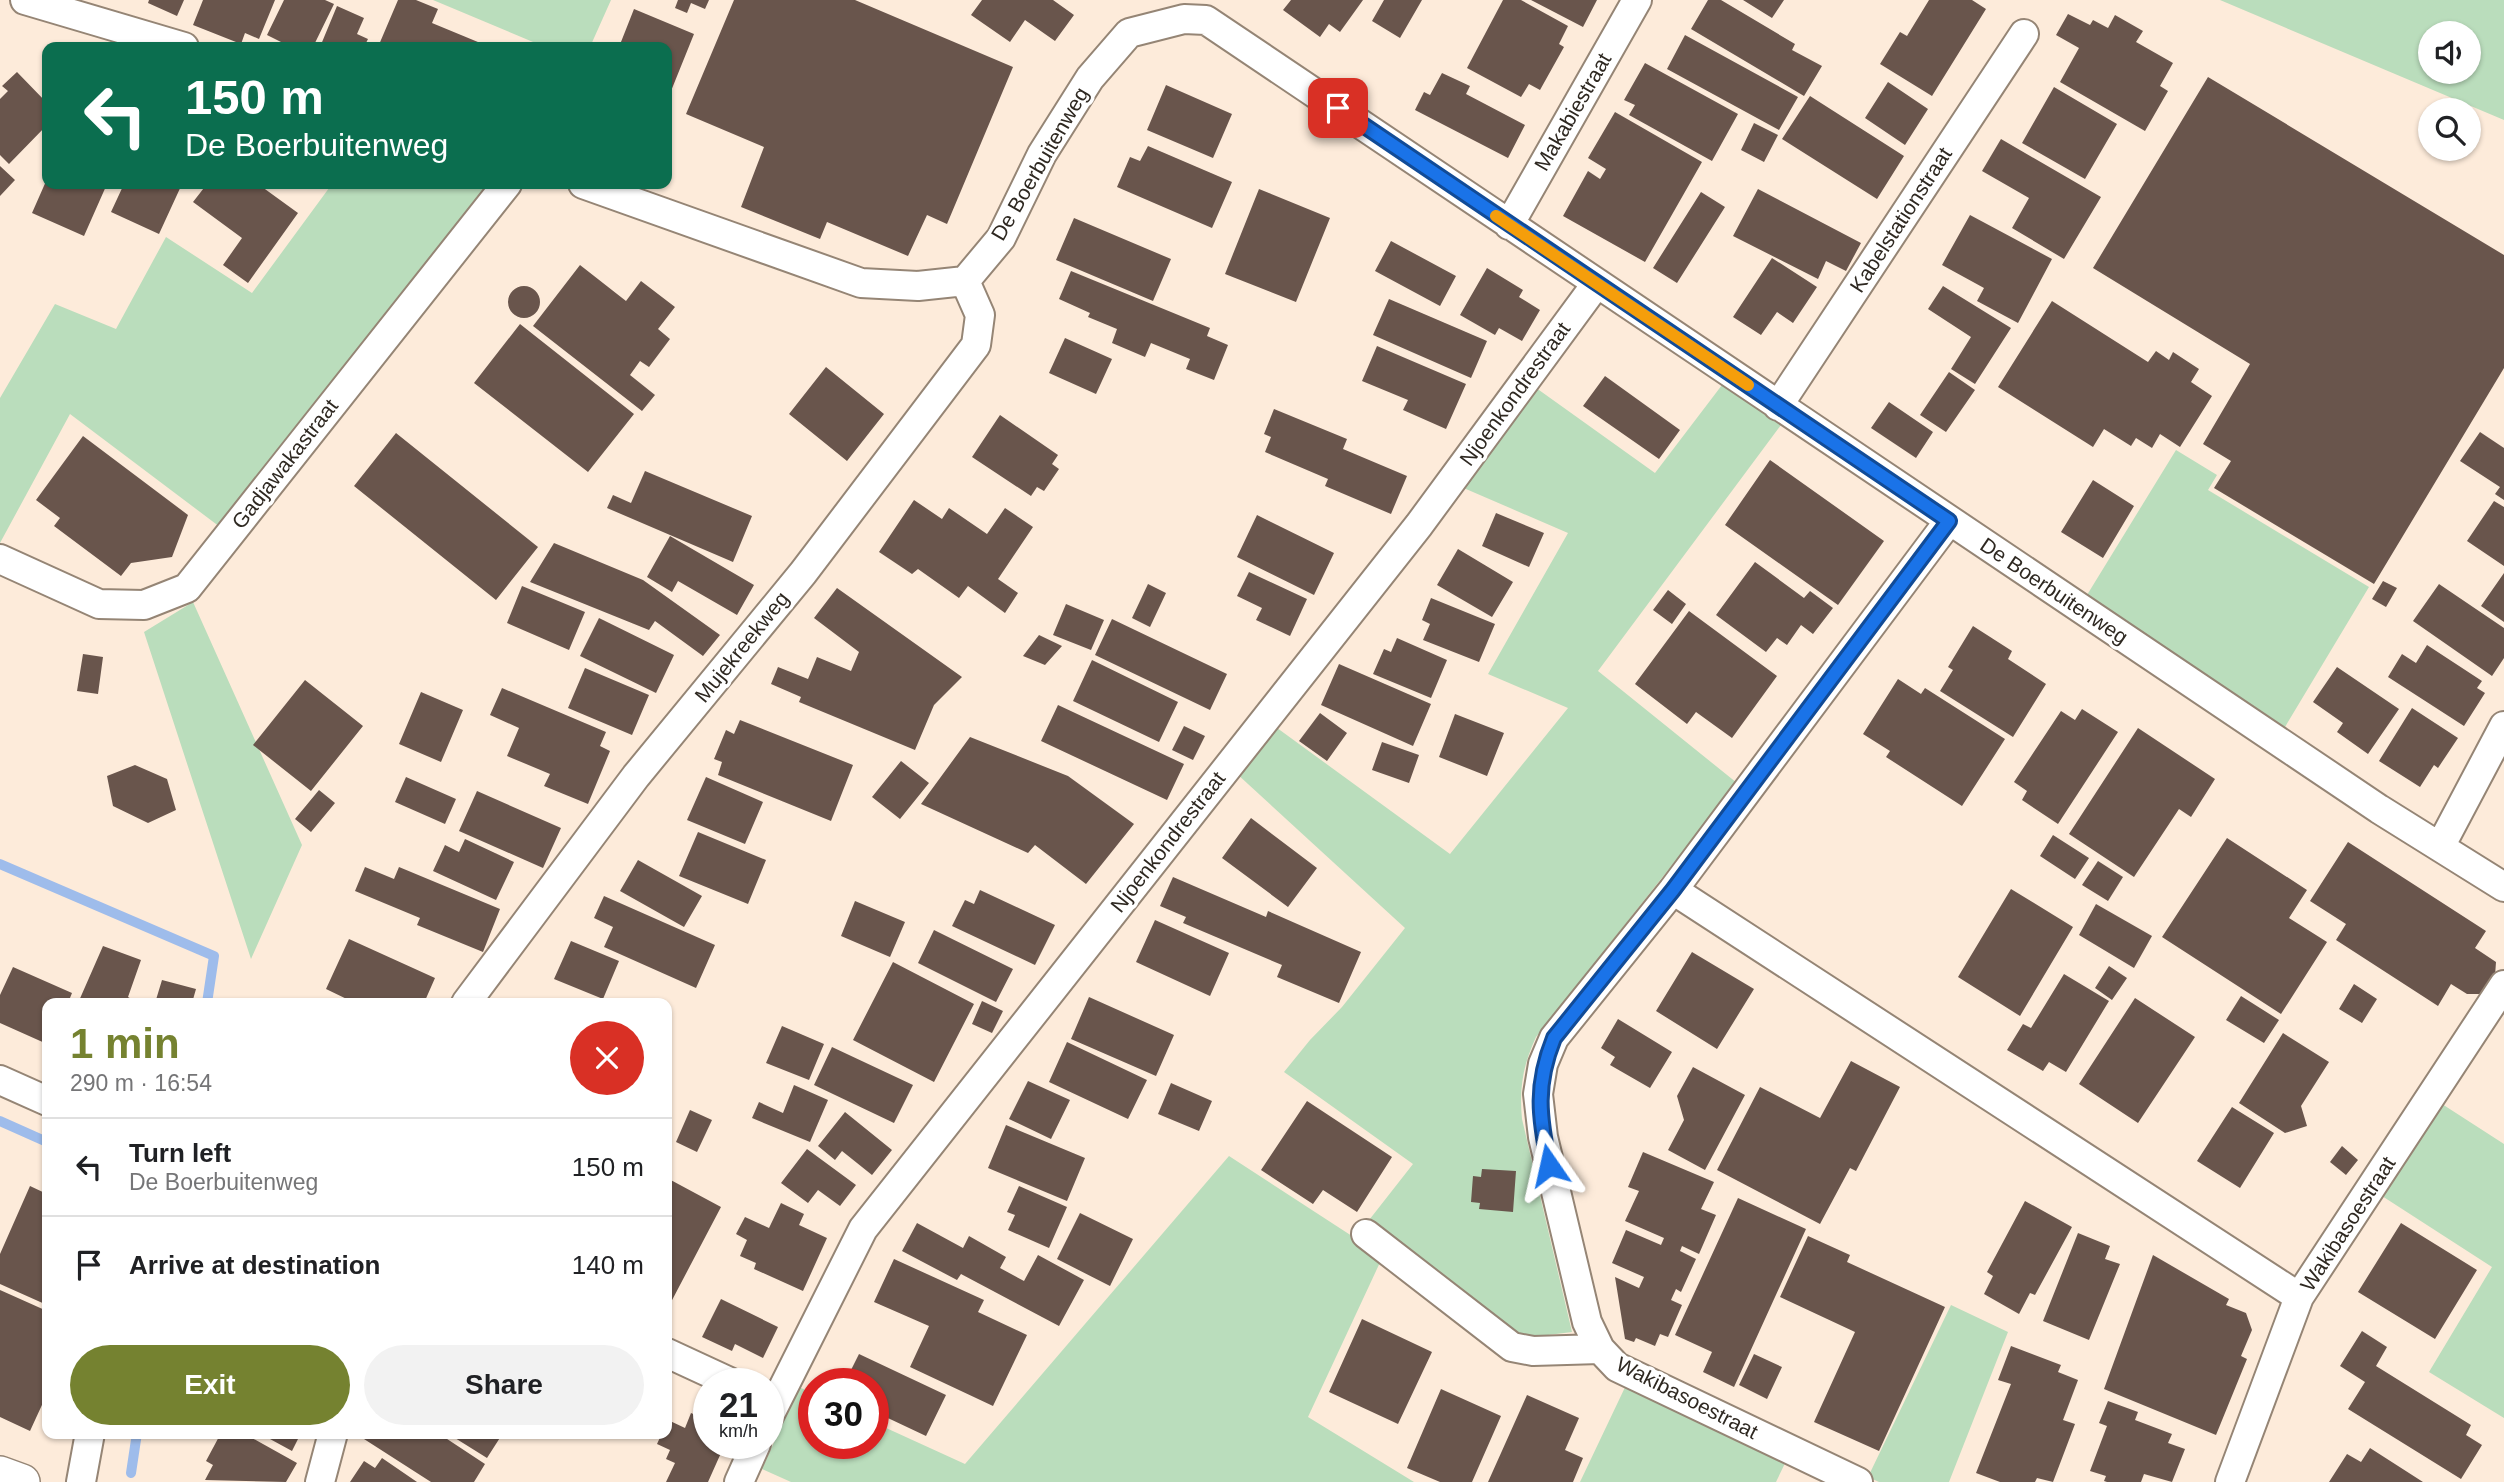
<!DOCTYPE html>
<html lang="en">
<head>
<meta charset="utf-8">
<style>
  :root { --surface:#fff; --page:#f2f2f2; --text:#202124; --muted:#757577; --line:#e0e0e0; --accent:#758230 }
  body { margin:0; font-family:Helvetica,sans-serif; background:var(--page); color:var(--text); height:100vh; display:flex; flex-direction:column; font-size:26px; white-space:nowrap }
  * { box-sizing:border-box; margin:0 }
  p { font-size:23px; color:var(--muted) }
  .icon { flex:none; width:38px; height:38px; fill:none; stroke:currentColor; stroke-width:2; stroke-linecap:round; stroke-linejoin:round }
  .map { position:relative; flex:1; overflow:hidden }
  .panel { position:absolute; left:42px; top:998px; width:630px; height:441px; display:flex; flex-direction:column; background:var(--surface); border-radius:14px; box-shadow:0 2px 5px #0004 }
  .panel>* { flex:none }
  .banner { position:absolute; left:42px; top:42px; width:630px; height:147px; border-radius:14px; box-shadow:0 2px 5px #0004; background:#0b6e4f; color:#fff; overflow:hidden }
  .tools { position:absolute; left:2418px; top:21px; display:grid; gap:14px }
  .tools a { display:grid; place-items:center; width:63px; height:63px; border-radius:50%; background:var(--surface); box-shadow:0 2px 5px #0004; font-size:35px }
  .speed { position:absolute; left:693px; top:1368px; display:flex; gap:14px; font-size:35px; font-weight:700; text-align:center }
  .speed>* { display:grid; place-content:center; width:91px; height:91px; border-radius:50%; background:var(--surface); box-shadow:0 2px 5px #0004; line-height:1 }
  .speed small { font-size:18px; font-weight:400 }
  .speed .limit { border:10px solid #d22; background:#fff; color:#111 }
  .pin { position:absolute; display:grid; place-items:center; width:60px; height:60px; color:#fff; margin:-30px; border-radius:14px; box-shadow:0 4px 10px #0006 }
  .me { position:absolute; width:77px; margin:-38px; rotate:349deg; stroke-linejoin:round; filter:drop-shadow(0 0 5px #0008) }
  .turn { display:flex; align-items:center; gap:24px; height:147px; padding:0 28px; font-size:32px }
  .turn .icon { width:91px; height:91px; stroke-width:2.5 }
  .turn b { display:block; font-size:49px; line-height:60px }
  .round { display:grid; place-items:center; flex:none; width:74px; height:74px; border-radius:37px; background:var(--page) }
  .overview { display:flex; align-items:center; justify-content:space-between; height:119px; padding:0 28px }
  h1 { font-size:42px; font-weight:600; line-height:52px; color:var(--accent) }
  .cta { display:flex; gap:14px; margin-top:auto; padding:14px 28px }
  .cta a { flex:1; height:80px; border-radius:42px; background:var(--accent); color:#fff; font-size:28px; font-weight:600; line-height:80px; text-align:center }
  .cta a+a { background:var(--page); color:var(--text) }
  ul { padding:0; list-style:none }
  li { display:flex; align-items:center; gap:21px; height:98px; padding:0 28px; border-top:2px solid var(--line) }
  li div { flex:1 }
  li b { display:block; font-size:26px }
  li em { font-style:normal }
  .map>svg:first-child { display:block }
  .green { fill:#baddbc; fill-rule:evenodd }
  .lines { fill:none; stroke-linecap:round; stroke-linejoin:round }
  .stream { stroke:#9ebceb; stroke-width:10 }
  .building { fill:#69554c }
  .minor-casing { stroke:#958575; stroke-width:32 }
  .tertiary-casing { stroke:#958575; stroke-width:38 }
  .minor { stroke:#fff; stroke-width:28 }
  .tertiary { stroke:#fff; stroke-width:35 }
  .route-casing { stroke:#114b97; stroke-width:18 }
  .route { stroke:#1a73e8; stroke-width:12 }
  .slow { stroke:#f59e0b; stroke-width:12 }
  .labels { text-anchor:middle; stroke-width:7; stroke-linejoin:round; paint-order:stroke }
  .street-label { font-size:21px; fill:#2e2821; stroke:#fff }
</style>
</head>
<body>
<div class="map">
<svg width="2504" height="1482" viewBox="0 0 2504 1482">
  <rect width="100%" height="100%" fill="#fdebda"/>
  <path class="green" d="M433,0H611L590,47H545Z
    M2220,0H2504V120ZM2431,33H2469V72H2431Z
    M332,184H482L484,195L220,527L70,414L0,543V398L55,304L116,329L166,237L252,293Z
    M1532,385L1655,473L1722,385L1781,425L1598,671L1737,783L1536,1037C1523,1065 1519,1088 1522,1119L1572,1332L1508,1340L1383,1256L1308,1417L1414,1482H791L762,1469L799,1387L814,1394V1444H873V1422L965,1464L1229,1156L1355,1238L1413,1164L1284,1072L1310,1040L1342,1007L1405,928L1236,773L1273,725L1450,854L1568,708L1488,674L1568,533L1459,486Z
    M2176,450L2217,475L2208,490L2369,587L2285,727L2087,595Z
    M193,602L302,845L251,959L144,632Z
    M2442,1104L2504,1144V1418L2429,1372L2492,1267L2382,1196Z
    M1951,1305L2008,1332L1949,1482H1879L1868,1477Z
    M1628,1381L1788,1457L1776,1482H1580Z"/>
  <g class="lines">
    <path class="stream" d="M0,864L214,956L207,1003
      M0,1121L47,1142
      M131,1473L137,1433"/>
  </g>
  <path class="building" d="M149,0H184L177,16L148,3Z
    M203,0H275L259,39L245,33L241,44L193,25Z
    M284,0H325L334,4L313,47H291L267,35Z
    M398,0H416L438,9L432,23L490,47H378Z
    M678,0H709L705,9L691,3L687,13L675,8Z
    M734,0H855L1013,67L947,224L927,215L908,256L827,222L820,239L741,207L764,147L686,114Z
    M982,0H1053L1074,15L1055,41L1025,20L1010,42L971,15Z
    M1291,0H1363L1340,32L1329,24L1320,37L1283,10Z
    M1384,0H1422L1400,38L1372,21Z
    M1503,0H1521L1568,26L1559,44L1564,47L1540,90L1529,84L1521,97L1467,68Z
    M1531,0H1597L1583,27Z
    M1708,0H1721L1795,44L1792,50L1822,66L1804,96L1691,29Z
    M1743,0H1784L1772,18Z
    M1929,0H1972L1986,9L1932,96L1880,64L1900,32L1907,36Z
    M337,6L364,18L357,34L368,39L364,47H320Z
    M634,9L694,34L671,91L667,89V47H619Z
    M2068,14L2090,25L2093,20L2108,28L2115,15L2143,31L2136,42L2173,63L2160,86L2168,91L2145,131L2060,82L2079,48L2056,35Z
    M1685,35L1798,97L1779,130L1667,69Z
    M1645,63L1738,114L1712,161L1629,115L1635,105L1624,100Z
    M17,72L47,103V125L9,164L0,155V99L8,91L2,86Z
    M1442,73L1470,86L1466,94L1525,125L1508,158L1415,110L1424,92L1430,95Z
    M2208,77L2504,255V368L2374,584L2214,488L2231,461L2203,444L2250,364L2093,268Z
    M1888,82L1928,109L1905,145L1865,118Z
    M1166,85L1232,114L1213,158L1147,130Z
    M2054,87L2117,124L2085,179L2022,143Z
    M1810,96L1904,156L1877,199L1782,139Z
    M1615,112L1702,162L1645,262L1563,216L1588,171L1600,179L1606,169L1588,158Z
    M1754,123L1778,135L1764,162L1741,150Z
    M2001,139L2101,197L2064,259L2012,228L2029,198L1982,171Z
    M1148,146L1232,182L1212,228L1117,187L1130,157L1140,161Z
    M0,166L15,180L0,196Z
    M47,179V184H107L84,236L32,213Z
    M124,184H182L159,234L111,212Z
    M207,184H258L298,213L248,283L223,265L242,238L193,202Z
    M1259,189L1330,218L1296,302L1225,274Z
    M1758,189L1861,243L1846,271L1826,261L1818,279L1733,236Z
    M1701,192L1725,207L1677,283L1653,268Z
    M1970,215L2052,259L2018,323L1977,301L1984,288L1942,265Z
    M1074,218L1171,259L1153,301L1056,260Z
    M1391,241L1456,276L1440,306L1375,271Z
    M1772,258L1817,287L1793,323L1777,312L1761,335L1733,317Z
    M580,265L626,301L641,281L675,307L658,329L670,339L649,367L640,361L630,375L655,395L642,411L533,326Z
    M1487,268L1523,290L1519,297L1540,310L1522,341L1499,328L1495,335L1460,315Z
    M1071,271L1210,328L1207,336L1228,345L1214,380L1186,369L1190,359L1151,343L1145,357L1112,343L1117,329L1088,317L1090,313L1059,299Z
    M1943,286L2011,328L1975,384L1951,369L1971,337L1928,309Z
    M508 302a16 16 0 1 1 32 0a16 16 0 1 1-32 0Z
    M1389,299L1487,341L1471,378L1373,335Z
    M2052,301L2148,362L2156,351L2169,360L2173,352L2199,369L2191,382L2212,396L2180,447L2160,434L2152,448L2136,438L2131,446L2104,429L2093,447L1998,387Z
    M520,324L634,414L588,472L474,383Z
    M1065,338L1112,359L1096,394L1049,373Z
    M1377,346L1466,384L1446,429L1403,410L1408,400L1362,381Z
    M826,367L884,414L847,461L789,414Z
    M1949,372L1975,390L1946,432L1920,415Z
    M1605,376L1680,430L1659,459L1583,406Z
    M1889,402L1933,432L1916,458L1871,428Z
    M1274,409L1347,439L1343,449L1407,476L1391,514L1325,486L1328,479L1265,452L1271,437L1264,434Z
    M1000,415L1058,455L1052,464L1059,469L1044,491L1037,487L1031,496L972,457Z
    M2480,432L2504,448V500L2495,494L2500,487L2460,461Z
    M396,433L538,547L496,600L354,486Z
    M83,436L188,515L172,557L131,563L121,576L54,526L60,518L36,500Z
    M1770,460L1884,541L1838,605L1725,525Z
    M645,471L752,516L733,562L607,508L613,495L631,503Z
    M2093,480L2134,506L2103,558L2061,532Z
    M914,500L942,519L949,508L987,534L1005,508L1033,527L998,579L1018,593L1005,613L968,586L959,598L918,569L912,574L879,552Z
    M2494,501L2504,507V566L2467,541Z
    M1496,513L1544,533L1529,567L1482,546Z
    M1257,515L1334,553L1314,595L1237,557Z
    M670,536L754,585L737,615L678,581L672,592L647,577Z
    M554,543L643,580L720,635L703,656L655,621L649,630L530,582Z
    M1458,549L1513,582L1492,617L1437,585Z
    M1755,562L1804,598L1810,591L1833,608L1813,634L1801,625L1787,645L1777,638L1766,652L1716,615Z
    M1249,572L1307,599L1290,636L1256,620L1262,608L1237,596Z
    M2504,573V622L2481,606Z
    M2383,581L2397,588L2386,607L2372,599Z
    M1148,584L1166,593L1150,627L1132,618Z
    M2439,584L2504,628V658L2492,676L2413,621Z
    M522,586L585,612L569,650L507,623Z
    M837,588L962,677L934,705L915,750L799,702L801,697L771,684L778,667L808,679L817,657L851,671L859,652L814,618Z
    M1668,590L1686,604L1672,624L1653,610Z
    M1431,598L1495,624L1479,662L1423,640L1430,624L1422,620Z
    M1066,604L1104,620L1091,650L1053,635Z
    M1689,611L1777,676L1732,738L1696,712L1687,724L1635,684Z
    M599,618L674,655L656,693L580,656Z
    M1112,619L1227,674L1210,710L1095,655Z
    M1973,626L2012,651L2008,659L2046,684L2013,737L1940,691L1953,670L1948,667Z
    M1039,635L1062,646L1045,665L1023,656Z
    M1397,638L1447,660L1431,698L1373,674L1384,649L1391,652Z
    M2427,645L2482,681L2477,688L2485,693L2464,726L2388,677L2402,654L2416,663Z
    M83,654L103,657L98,694L77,691Z
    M1092,660L1178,702L1159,742L1073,701Z
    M1339,664L1431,704L1413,746L1321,705Z
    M2337,667L2399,709L2368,754L2337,732L2343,723L2313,702Z
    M585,668L649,695L632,735L568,708Z
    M1898,679L1921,694L1925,688L2005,739L1962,806L1886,757L1890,751L1863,734Z
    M305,680L363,726L311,791L253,745Z
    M502,688L606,732L600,746L610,751L588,804L544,786L550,774L507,756L519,728L490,715Z
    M421,692L463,710L441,762L399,744Z
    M1058,705L1184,764L1167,800L1041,741Z
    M2412,708L2458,738L2438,768L2434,765L2420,787L2379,761Z
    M2082,709L2118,732L2058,824L2022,800L2027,791L2014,782L2061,711L2075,720Z
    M1320,713L1347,733L1327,761L1299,741Z
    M1455,714L1504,733L1487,776L1439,757Z
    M740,720L853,765L831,821L718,775L722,762L714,759L726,730L734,734Z
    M1184,726L1205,736L1193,760L1172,750Z
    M2138,728L2215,779L2191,817L2179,809L2134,877L2069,834Z
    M970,737L1068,776L1134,824L1086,884L1035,845L1028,853L921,804Z
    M1382,742L1419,755L1409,783L1372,770Z
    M901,761L929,783L900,819L872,797Z
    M135,765L167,779L176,810L148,823L113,806L107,776Z
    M406,777L456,799L445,824L395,802Z
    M706,777L763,802L745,844L687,820Z
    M319,790L335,803L311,832L295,819Z
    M477,791L561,828L543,868L459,831Z
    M1251,818L1317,868L1288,907L1222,858Z
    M698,832L766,860L748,904L679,876Z
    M2053,835L2089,858L2075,879L2040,856Z
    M2227,838L2307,890L2289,918L2327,942L2281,1014L2162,937Z
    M465,839L514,862L496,900L433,871L445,845L459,852Z
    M2348,842L2486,931L2475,948L2496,962L2495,976L2482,994H2467L2451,984L2438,1006L2336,940L2346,924L2310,901Z
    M638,860L702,896L684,927L620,891Z
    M2098,861L2123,877L2108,901L2082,885Z
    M365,867L394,879L399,867L500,909L483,952L417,925L420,918L355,891Z
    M1173,877L1266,917L1268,911L1361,952L1339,1003L1277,977L1282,965L1183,923L1186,917L1160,906Z
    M2011,889L2073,927L2020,1016L1958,977Z
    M980,890L1055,925L1035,965L952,926L965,900L974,904Z
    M604,896L715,945L696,988L604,947L613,927L594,918Z
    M855,901L905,922L890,957L841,936Z
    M2096,904L2152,936L2134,968L2079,935Z
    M1155,920L1229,953L1210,996L1136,962Z
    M934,930L1013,969L996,1002L918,963Z
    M349,939L435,978L424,1003H355L326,989Z
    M571,941L619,961L603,999L554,979Z
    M103,946L141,960L128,997L138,1003H78Z
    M1692,952L1754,989L1717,1049L1656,1011Z
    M893,962L974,1004L934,1082L853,1040Z
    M2109,966L2127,978L2112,1000L2095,988Z
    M13,967L72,993L68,1003H47V1044L0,1023V995Z
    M2064,974L2109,1001L2066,1072L2049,1062L2043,1071L2007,1050L2023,1024L2031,1028Z
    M162,980L196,989L192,1003H155Z
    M2354,984L2377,999L2362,1023L2339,1009Z
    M2241,996L2279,1020L2264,1043L2226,1020Z
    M1089,997L1174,1035L1156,1076L1071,1039Z
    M2135,998L2195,1037L2138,1123L2079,1084Z
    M982,1001L1003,1011L992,1033L972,1024Z
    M1618,1019L1672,1052L1650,1088L1610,1065L1615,1057L1601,1048Z
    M782,1026L824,1044L809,1080L766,1063Z
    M2283,1033L2329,1062L2301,1106L2307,1126L2285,1133L2239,1103Z
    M1067,1042L1147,1080L1128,1119L1049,1082Z
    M832,1047L913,1085L894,1123L814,1085Z
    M1851,1061L1900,1087L1856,1171L1850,1168L1820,1224L1717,1170L1760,1087L1820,1118Z
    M1693,1067L1745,1095L1705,1170L1668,1150L1684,1120L1677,1096Z
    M1028,1081L1070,1100L1051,1139L1009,1119Z
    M1171,1083L1212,1101L1199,1131L1158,1114Z
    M794,1085L828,1100L810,1142L752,1118L759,1102L783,1113Z
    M1307,1101L1392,1157L1357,1212L1323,1190L1313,1204L1261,1170Z
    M2232,1107L2274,1133L2240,1188L2197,1161Z
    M690,1110L712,1120L697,1152L676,1142Z
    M845,1112L892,1150L872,1175L842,1151L835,1160L818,1146Z
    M1006,1125L1085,1158L1067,1201L988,1168Z
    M2342,1146L2358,1160L2346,1175L2330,1162Z
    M807,1149L856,1185L840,1206L818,1190L808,1203L781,1183Z
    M1643,1152L1714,1182L1701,1209L1716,1215L1699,1254L1682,1246L1680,1251L1696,1259L1681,1292L1676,1289L1671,1300L1682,1305L1668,1337L1660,1334L1655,1346L1636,1338L1634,1342L1625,1339L1615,1277L1639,1288L1644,1277L1612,1263L1626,1230L1661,1245L1664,1238L1625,1221L1639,1191L1628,1187Z
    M1482,1169L1516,1171L1513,1212L1479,1209L1480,1203L1471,1202L1473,1176L1481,1177Z
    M667,1178L721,1207L670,1304L667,1302Z
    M30,1186L47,1194V1305L0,1284V1254Z
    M1019,1186L1067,1207L1049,1248L1008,1230L1015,1215L1007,1212Z
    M1738,1198L1806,1229L1734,1387L1703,1372L1712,1352L1675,1335Z
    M2025,1201L2072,1227L2035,1295L2030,1293L2019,1314L1984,1294L1993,1276L1987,1272Z
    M781,1203L804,1214L799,1225L827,1238L803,1291L754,1269L756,1263L740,1256L747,1240L736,1234L745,1217L769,1228Z
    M1080,1213L1133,1239L1110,1286L1057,1259Z
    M917,1223L963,1248L969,1236L1006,1257L1000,1268L1024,1281L1038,1255L1084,1280L1059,1326L961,1274L957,1280L902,1251Z
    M2401,1223L2477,1270L2435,1339L2358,1292Z
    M2078,1233L2110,1246L2105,1259L2120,1264L2089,1340L2043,1321Z
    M1808,1236L1850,1255L1847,1262L1945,1307L1879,1451L1814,1422L1855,1332L1780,1297Z
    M2153,1255L2229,1299L2226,1305L2246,1313L2252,1330L2241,1356L2247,1359L2216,1435L2104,1389Z
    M894,1259L984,1300L978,1312L1027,1335L993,1406L910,1367L929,1326L874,1302Z
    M0,1290L47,1311V1394L30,1431L0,1417Z
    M721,1299L778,1327L763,1358L735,1344L732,1351L702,1337Z
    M1362,1319L1432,1352L1398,1424L1329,1392Z
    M2362,1331L2387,1347L2376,1366L2471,1425L2466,1435L2482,1445L2461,1479L2348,1409L2365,1382L2340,1366Z
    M2011,1346L2061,1365L2058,1372L2078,1380L2063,1420L2075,1424L2053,1482L2037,1478L2035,1482H2000L1976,1473L2011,1384L1998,1380Z
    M859,1354L946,1395L926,1436L873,1411V1384H844Z
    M1754,1354L1782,1367L1767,1399L1739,1385Z
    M1441,1389L1501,1416L1472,1482H1440L1407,1468Z
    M1527,1395L1579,1418L1565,1450L1583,1458L1573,1482H1488Z
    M2108,1401L2138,1412L2135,1420L2172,1434L2168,1443L2185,1449L2172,1482L2144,1474L2141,1482H2107L2104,1481L2106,1476L2090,1471L2107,1426L2099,1423Z
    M691,1413L709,1421V1444H725L708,1482H666L675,1463L666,1459L670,1450L657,1444L662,1433H667L668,1420L685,1428Z
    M221,1433H243L297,1463L286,1482L205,1480L213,1465L206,1461Z
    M259,1433H301L292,1451Z
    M368,1433H438L485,1464L474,1482H431L364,1439Z
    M447,1433H503L487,1458Z
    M2370,1448L2423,1482H2329L2347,1454L2361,1462Z
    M382,1458L417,1482H350L364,1461L375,1468Z"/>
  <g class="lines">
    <g class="minor-casing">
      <path id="minor" d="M25,0L184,47
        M583,184L861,283L918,286L965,281L1001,238L1042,154L1090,78L1129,33L1184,19L1206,20L2379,809L2504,887
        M1509,225L1637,0
        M1778,406L2024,34
        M0,559L99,604L144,605L187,588L507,184
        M2440,847L2504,726
        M1673,890L2299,1297
        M466,1003L636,776L803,573L976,345L980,315L965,281
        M0,1080L47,1101
        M1366,1234L1512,1347L1533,1351L1600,1349
        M667,1353L734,1384
        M768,1418L863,1229L1419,525L1597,283
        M81,1482L90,1433
        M320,1482L333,1433
        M739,1482L756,1444
        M1858,1482L1617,1367L1600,1349L1587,1322L1543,1137L1538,1094L1543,1064L1554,1038L1673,890L1949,521
        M2230,1482L2299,1297L2504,985"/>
    </g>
    <g class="tertiary-casing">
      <path id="tertiary" d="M0,1474L22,1482"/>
    </g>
    <use href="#minor" class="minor"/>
    <use href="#tertiary" class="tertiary"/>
  </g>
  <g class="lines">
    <g class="route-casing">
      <path id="route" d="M1338,108L1949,521L1673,890L1554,1038C1535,1085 1539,1116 1549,1165"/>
    </g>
    <use href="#route" class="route"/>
    <path class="slow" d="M1496,216L1748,385"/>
  </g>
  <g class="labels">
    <g class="street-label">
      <text transform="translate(1573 112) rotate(-60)" y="7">Makabiestraat</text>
      <text transform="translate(1040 164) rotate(-60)" y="7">De Boerbuitenweg</text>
      <text transform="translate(1901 220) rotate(-57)" y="7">Kabelstationstraat</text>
      <text transform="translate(1515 394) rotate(-54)" y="7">Njoenkondrestraat</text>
      <text transform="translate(285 464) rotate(-52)" y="7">Gadjawakastraat</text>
      <text transform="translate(2054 591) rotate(34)" y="7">De Boerbuitenweg</text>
      <text transform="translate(742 647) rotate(-51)" y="7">Mujekreekweg</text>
      <text transform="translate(1168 842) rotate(-52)" y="7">Njoenkondrestraat</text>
      <text transform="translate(2348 1224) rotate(-57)" y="7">Wakibasoestraat</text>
      <text transform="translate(1687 1398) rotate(27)" y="7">Wakibasoestraat</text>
    </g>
  </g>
</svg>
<div class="tools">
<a><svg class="icon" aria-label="sound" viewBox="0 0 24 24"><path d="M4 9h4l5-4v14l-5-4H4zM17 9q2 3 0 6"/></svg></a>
<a><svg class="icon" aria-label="search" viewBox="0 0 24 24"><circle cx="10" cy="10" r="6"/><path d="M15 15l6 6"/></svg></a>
</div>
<div class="speed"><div>21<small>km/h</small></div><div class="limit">30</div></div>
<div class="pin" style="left:1338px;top:108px;background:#d93025"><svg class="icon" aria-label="arrive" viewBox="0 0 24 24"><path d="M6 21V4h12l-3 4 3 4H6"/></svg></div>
<svg class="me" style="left:1549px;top:1165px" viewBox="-20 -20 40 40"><path d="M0-17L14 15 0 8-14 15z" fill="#1a73e8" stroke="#fff" stroke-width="4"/></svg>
<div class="banner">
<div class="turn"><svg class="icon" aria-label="left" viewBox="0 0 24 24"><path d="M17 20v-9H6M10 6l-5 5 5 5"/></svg><div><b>150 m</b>De Boerbuitenweg</div></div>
</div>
<section class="panel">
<div class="overview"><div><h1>1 min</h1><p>290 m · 16:54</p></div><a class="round" style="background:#d93025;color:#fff"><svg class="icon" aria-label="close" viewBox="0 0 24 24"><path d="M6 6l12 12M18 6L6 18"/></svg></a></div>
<ul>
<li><svg class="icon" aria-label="left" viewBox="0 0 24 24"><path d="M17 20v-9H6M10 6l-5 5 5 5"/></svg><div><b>Turn left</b><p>De Boerbuitenweg</p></div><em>150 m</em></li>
<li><svg class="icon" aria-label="arrive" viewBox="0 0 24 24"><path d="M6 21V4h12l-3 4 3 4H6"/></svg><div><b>Arrive at destination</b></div><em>140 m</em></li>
</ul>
<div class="cta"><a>Exit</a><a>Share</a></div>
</section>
</div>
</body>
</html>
